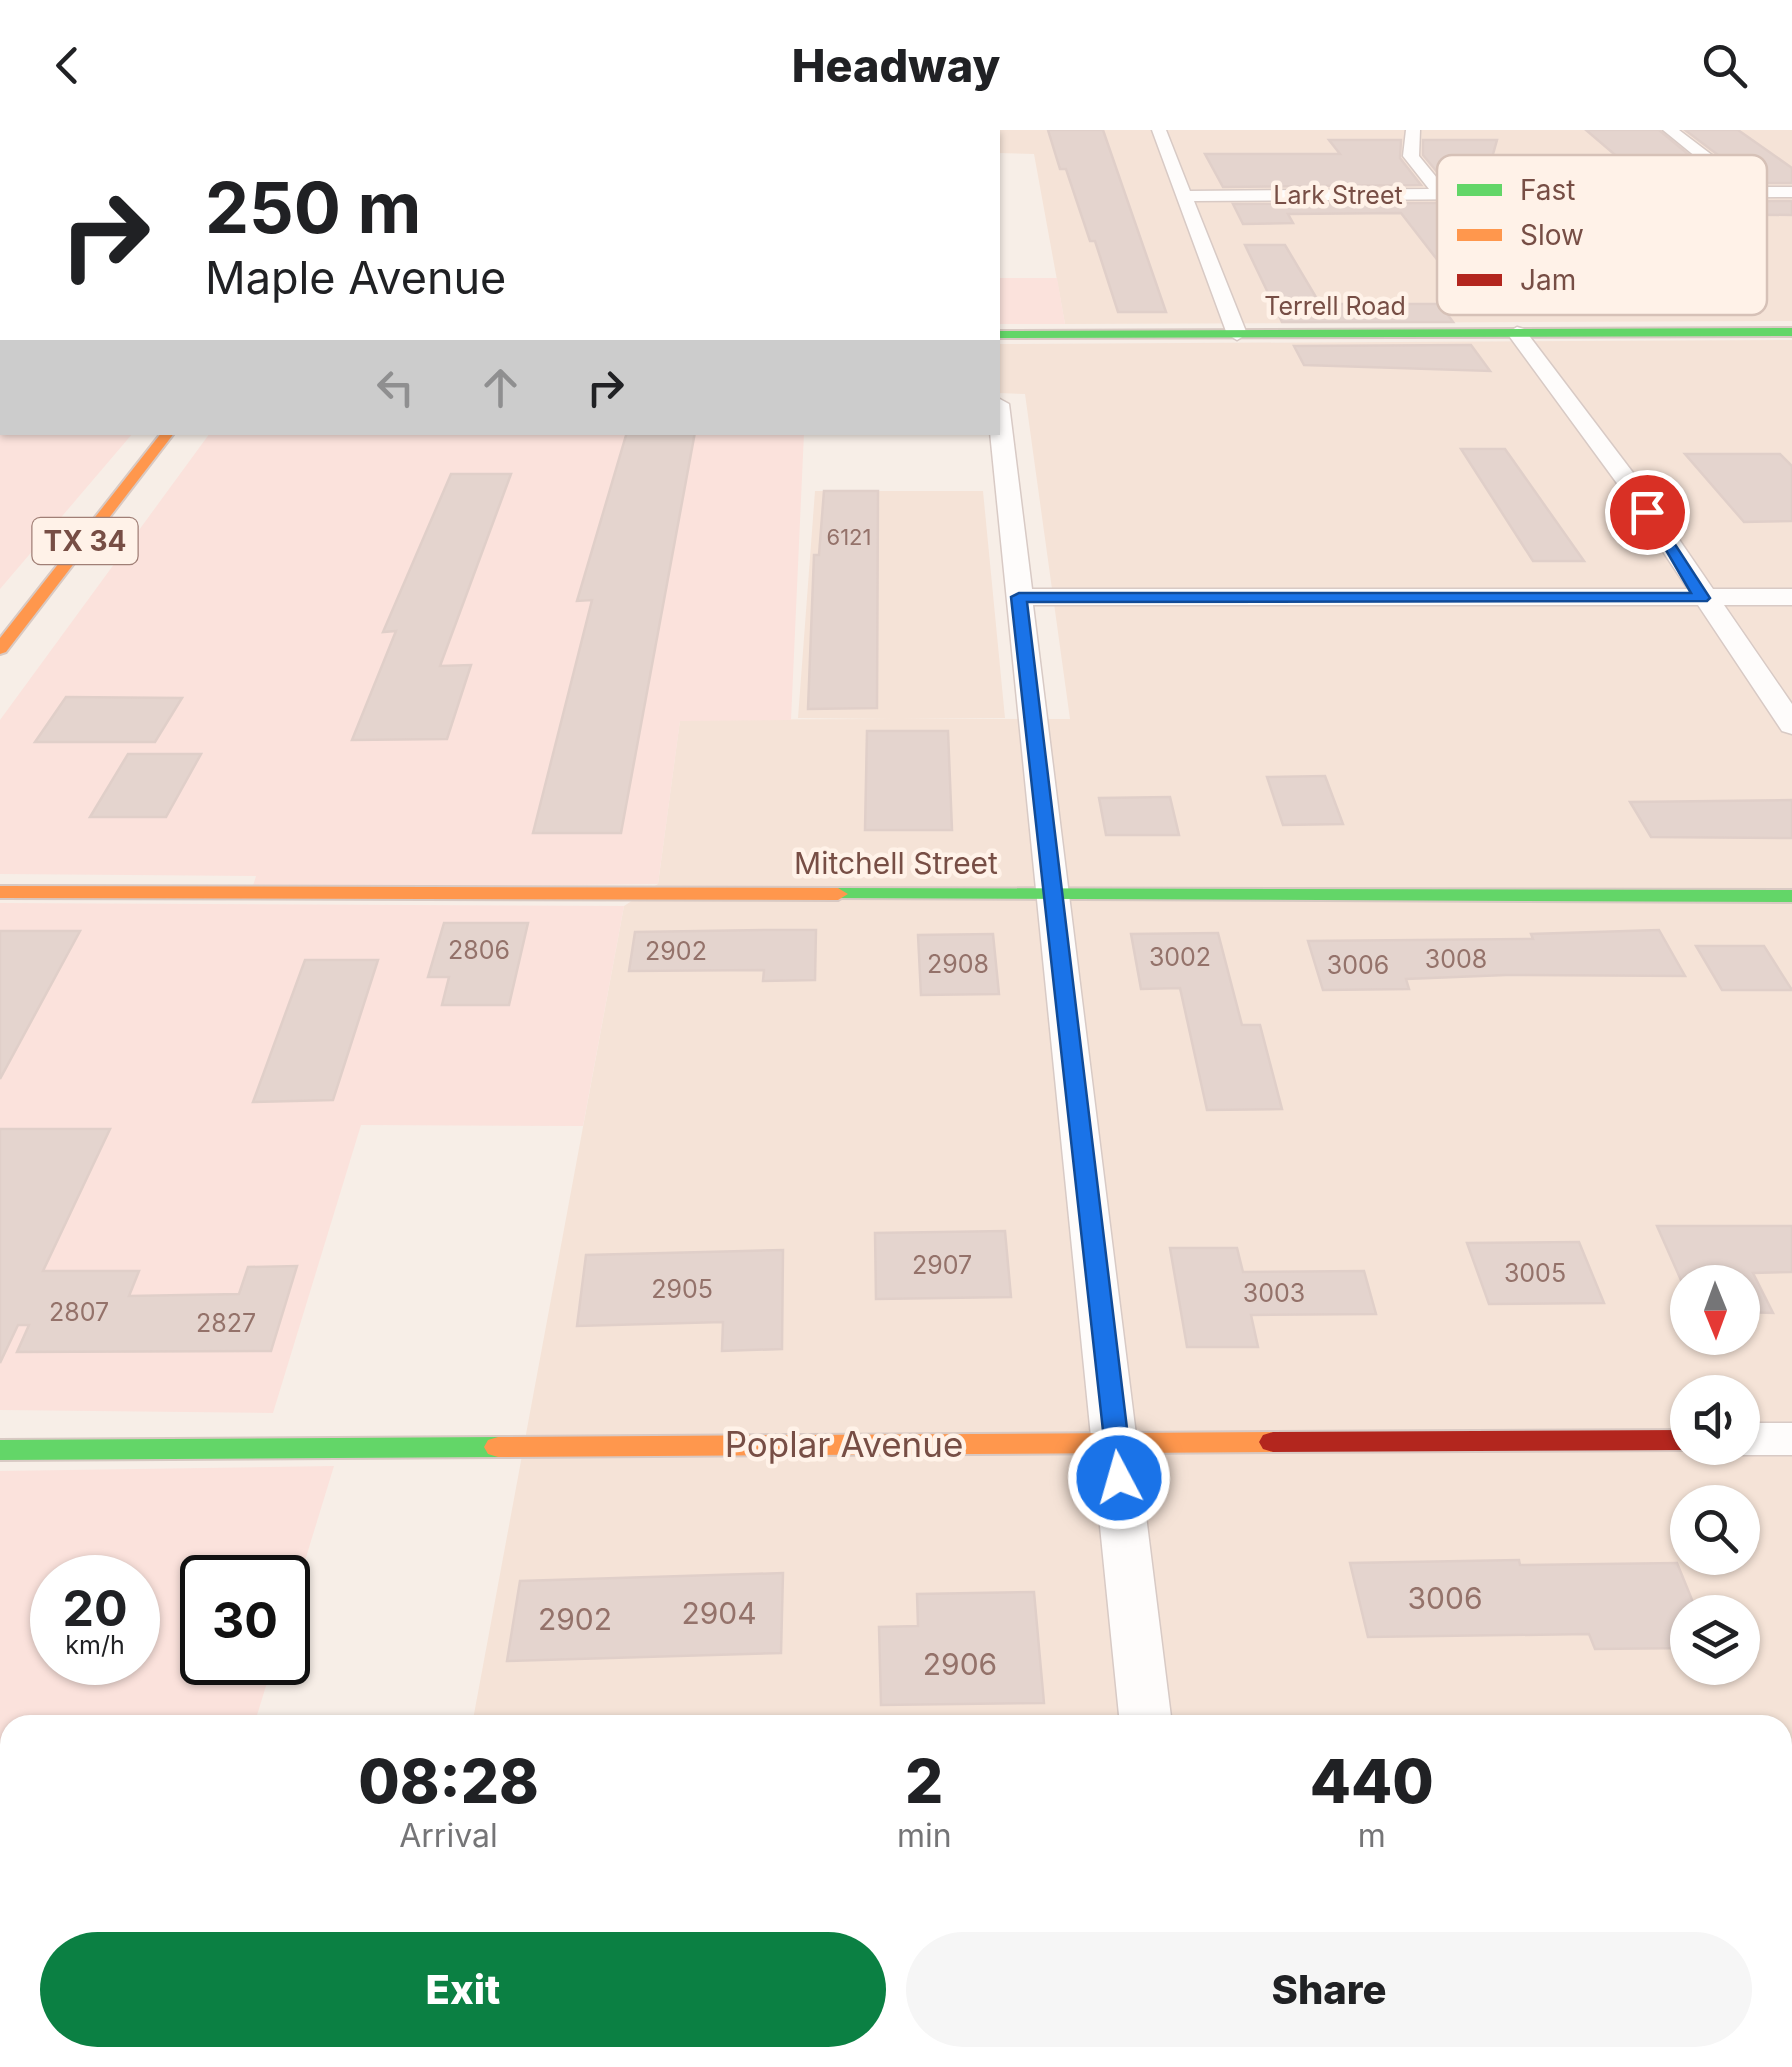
<!DOCTYPE html>
<html lang="en">
<head>
<meta charset="utf-8">
<style>
  :root { --surface:#fff; --page:#f6f6f6; --text:#202124; --muted:#757577; --accent:#0b8043 }
  body { margin:0; font-family:Inter,sans-serif; background:var(--page); color:var(--text); height:100vh; display:flex; flex-direction:column; font-size:38px; white-space:nowrap }
  * { box-sizing:border-box; margin:0 }
  p { font-size:32px; color:var(--muted) }
  .icon { flex:none; width:55px; height:55px; fill:none; stroke:currentColor; stroke-width:2; stroke-linecap:round; stroke-linejoin:round }
  .map { position:relative; flex:1; overflow:hidden }
  .panel { position:absolute; left:0px; top:1585px; width:1792px; height:352px; display:flex; flex-direction:column; background:var(--surface); border-radius:30px 30px 0 0; box-shadow:0 2px 8px #0004 }
  .panel>* { flex:none }
  .top-card { position:absolute; left:0px; top:0px; width:1000px; height:305px; box-shadow:0 2px 8px #0004; background:#fff; color:var(--text); overflow:hidden }
  .needle { width:65px; rotate:179deg }
  .tools { position:absolute; left:1670px; top:1135px; display:grid; gap:20px }
  .tools a { display:grid; place-items:center; width:90px; height:90px; border-radius:50%; background:var(--surface); box-shadow:0 2px 8px #0004; font-size:50px }
  .speed { position:absolute; left:30px; top:1425px; display:flex; gap:20px; font-size:50px; font-weight:700; text-align:center }
  .speed>* { display:grid; place-content:center; width:130px; height:130px; border-radius:50%; background:var(--surface); box-shadow:0 2px 8px #0004; line-height:1 }
  .speed small { font-size:25px; font-weight:400 }
  .speed .limit { border:5px solid #111; border-radius:15px; background:#fff; color:#111 }
  .pin { position:absolute; display:grid; place-items:center; width:85px; height:85px; color:#fff; margin:-42px; border:5px solid #fff; border-radius:50%; box-shadow:0 2px 10px #0007 }
  .me { position:absolute; width:110px; margin:-55px; rotate:354deg; stroke-linejoin:round; filter:drop-shadow(0 0 8px #0008) }
  .turn { display:flex; align-items:center; gap:35px; height:210px; padding:0 40px; font-size:45px }
  .turn .icon { width:130px; height:130px; stroke-width:2.5 }
  .turn b { display:block; font-size:70px; line-height:85px }
  .lanes { display:flex; align-items:center; height:95px; padding:0 40px; background:#0003; justify-content:center; gap:50px; direction:ltr }
  .lanes .off { opacity:.35 }
  .eta { display:flex; justify-content:space-evenly; align-items:center; height:170px; text-align:center }
  .eta b { font-size:60px; font-weight:800; line-height:70px }
  .action { display:flex; gap:20px; margin-top:auto; padding:20px 40px }
  .action a { flex:1; height:115px; border-radius:60px; background:var(--accent); color:#fff; font-size:40px; font-weight:800; line-height:115px; text-align:center }
  .action a+a { background:var(--page); color:var(--text) }
  header { display:flex; justify-content:space-between; align-items:center; height:130px; padding:0 40px; background:var(--surface); font-size:45px; font-weight:800 }
  .map>svg:first-child { display:block }
  .residential { fill:#f5e3d7; fill-rule:evenodd }
  .commercial { fill:#fbe2dc; fill-rule:evenodd }
  .building { fill:#e4d4ce; stroke:#e0cfc9; stroke-width:2.5 }
  .lines { fill:none; stroke-linecap:round; stroke-linejoin:round }
  .street-casing { stroke:#d8cac5; stroke-width:3 }
  .fast-casing { stroke:#d8c9c3; stroke-width:4 }
  .slow-casing { stroke:#d8c9c3; stroke-width:4 }
  .jam-casing { stroke:#d8c9c3; stroke-width:4 }
  .street { fill:#fefcfb; fill-rule:evenodd }
  .fast { fill:#63d668; fill-rule:evenodd }
  .slow { fill:#ff974d; fill-rule:evenodd }
  .jam { fill:#b3261e; fill-rule:evenodd }
  .route { fill:#1a73e8; stroke:#114b97; stroke-width:2.5 }
  .labels { text-anchor:middle; stroke-width:9; stroke-linejoin:round; paint-order:stroke }
  .far-number-label { font-size:22px; fill:#94726a }
  .far-street-label { font-size:25px; fill:#774e45; stroke:#fff2e8 }
  .number-label { font-size:25px; fill:#94726a }
  .shield { fill:#fff2e8; stroke:#a07f76; stroke-width:2.5 }
  .shield-label { font-size:28px; font-weight:bold; fill:#774e45 }
  .street-label { font-size:30px; fill:#774e45; stroke:#fff2e8 }
  .near-number-label { font-size:30px; fill:#94726a }
  .near-street-label { font-size:35px; fill:#774e45; stroke:#fff2e8 }
  .key { fill:#fff2e8; stroke:#d6c1b7; stroke-width:2.5 }
  .key-label { font-size:28px; fill:#774e45 }
</style>
</head>
<body>
<header><svg class="icon" aria-label="back" viewBox="0 0 24 24"><path d="M15 5l-7 7 7 7"/></svg>Headway<svg class="icon" aria-label="search" viewBox="0 0 24 24"><circle cx="10" cy="10" r="6"/><path d="M15 15l6 6"/></svg></header>
<div class="map">
<svg width="1792" height="1937" viewBox="0 0 1792 1937">
  <rect width="100%" height="100%" fill="#f7eee7"/>
  <path class="residential" d="M595,0H1792V191L1065,194L1034,24L998,23V2Z
    M1792,210V1937H1263L1261,1928H1782V1595H472L624,776L658,754L680,590L893,589L798,588L815,361H983L1005,588L901,589H1070L1025,264L998,263V214ZM1688,1152H1742V1208H1688ZM1688,1262H1742V1318H1688ZM1688,1372H1742V1428H1688ZM1688,1482H1742V1538H1688Z
    M402,1928H1113L1114,1937H399Z"/>
  <path class="commercial" d="M998,148H1057L1065,194H998Z
    M0,210L2,302L133,303L0,459Z
    M210,303H804L791,590L680,591L658,754L252,759L256,746L0,744V590Z
    M0,773L624,776L583,996L361,995L273,1283L0,1280Z
    M334,1336L288,1486V1448H202V1532L273,1533L254,1595H10V1657H0V1341ZM52,1448H138V1532H52Z"/>
  <path class="building" d="M1048,0H1103L1166,182H1118L1095,111H1090L1066,39H1060Z
    M1586,0H1659L1724,54L1448,55L1423,25V10H1497L1488,42L1634,41Z
    M1685,0H1738L1792,38V53H1755Z
    M1329,10H1401L1400,28L1421,55L1223,57L1205,24H1340Z
    M1792,71V85L1575,83L1670,176L1532,177L1536,181H1477L1401,83L1288,84L1293,93L1243,94L1233,74Z
    M1245,115H1285L1320,174H1440L1453,192H1282Z
    M1471,215L1490,241L1304,235L1294,216Z
    M627,302H695L621,703H533L592,470L577,471Z
    M1461,319H1505L1584,431H1533Z
    M1685,324H1780L1792,336V391L1744,392Z
    M451,344H511L440,536L471,535L447,609L352,610L396,501L383,502Z
    M824,361H878L877,578L808,579L814,425H819Z
    M66,567L182,568L155,612H35Z
    M867,601H948L952,700H865Z
    M128,624H201L166,687H90Z
    M1325,646L1343,694L1283,695L1267,647Z
    M1170,667L1179,705H1106L1099,668Z
    M1792,670V708L1651,707L1630,672Z
    M444,793H528L509,875H442L449,847H428Z
    M766,800H816L815,850L763,851L764,840L629,841L635,802Z
    M1659,800L1685,846L1506,845L1406,849L1409,859L1323,860L1308,811L1533,809L1531,804Z
    M0,801H80L0,949Z
    M1218,803L1242,895H1260L1282,979L1207,980L1180,858L1141,859L1131,804Z
    M993,804L999,864L921,865L918,805Z
    M1696,816H1764L1792,860H1722Z
    M305,830H378L333,970L253,972Z
    M0,999H110L43,1141H139L129,1166L239,1164L248,1137L297,1136L271,1221L17,1222L29,1195H18L0,1233Z
    M1657,1096H1792V1142L1753,1143L1773,1183L1742,1182V1152H1688V1166Z
    M1005,1101L1011,1167L876,1169L875,1103Z
    M1579,1112L1604,1173L1489,1174L1467,1113Z
    M1170,1118H1237L1243,1142L1364,1141L1376,1184L1251,1185L1258,1217H1187Z
    M783,1120L782,1219L722,1221L723,1192L577,1196L586,1125Z
    M1519,1430L1520,1435L1677,1433L1697,1482H1688V1518L1595,1519L1589,1504L1368,1507L1350,1433Z
    M783,1443L781,1523L507,1531L520,1451Z
    M1034,1462L1044,1573L881,1575L879,1497L918,1496L917,1464Z"/>
  <g class="lines">
    <g class="street-casing">
      <path id="street" d="M1152,0H1166L1190,61L1429,59L1403,26L1406,0H1420L1419,26L1446,59L1734,58L1663,0H1679L1754,57H1792V67L1194,71L1247,204L1237,210L1227,204Z
        M1517,197L1524,199L1637,348L1713,459H1792V475H1724L1792,574V604L1782,601L1698,475H1033L1172,1595H1120L990,302H998V268L1009,274L1032,459H1688L1619,356L1507,203Z
        M1742,1293H1792V1325H1742L1726,1320L1742,1318Z
        M1151,1928H1211L1212,1937H1152Z"/>
    </g>
    <g class="fast-casing">
      <path id="fast" d="M1792,198V206L998,208V201Z
        M838,758L1792,760V772L831,768L828,764Z
        M498,1307L508,1310L512,1317L508,1324L498,1327L0,1330V1310Z"/>
    </g>
    <g class="slow-casing">
      <path id="slow" d="M0,202L2,203V209L0,210Z
        M162,302H175L6,522L0,524V508Z
        M0,756L838,758L848,764L838,770L0,768Z
        M1273,1302L1283,1305L1287,1312L1283,1319L1273,1322L498,1327L488,1324L484,1317L488,1310L498,1307Z"/>
    </g>
    <g class="jam-casing">
      <path id="jam" d="M1688,1300V1318H1696L1688,1320L1273,1322L1263,1319L1259,1312L1263,1305L1273,1302Z"/>
    </g>
    <use href="#street" class="street"/>
    <use href="#fast" class="fast"/>
    <use href="#slow" class="slow"/>
    <use href="#jam" class="jam"/>
  </g>
  <path class="route" d="M1642,379H1652L1710,468L1707,471L1027,472L1133,1348L1129,1355H1109L1011,467L1019,463H1691Z"/>
  <g class="labels">
    <g class="far-number-label">
      <text x="849" y="415">6121</text>
    </g>
    <g class="far-street-label">
      <text x="1338" y="74">Lark Street</text>
      <text x="1335" y="185">Terrell Road</text>
    </g>
    <g class="number-label">
      <text x="479" y="829">2806</text>
      <text x="676" y="830">2902</text>
      <text x="1180" y="836">3002</text>
      <text x="1456" y="838">3008</text>
      <text x="958" y="843">2908</text>
      <text x="1358" y="844">3006</text>
      <text x="942" y="1144">2907</text>
      <text x="1535" y="1152">3005</text>
      <text x="682" y="1168">2905</text>
      <text x="1274" y="1172">3003</text>
      <text x="79" y="1191">2807</text>
      <text x="226" y="1202">2827</text>
    </g>
    <rect class="shield" x="32.5" y="388" width="105" height="46" rx="8"/>
    <g class="shield-label">
      <text x="85" y="421">TX 34</text>
    </g>
    <g class="street-label">
      <text x="896" y="744">Mitchell Street</text>
    </g>
    <g class="near-number-label">
      <text x="1445" y="1479">3006</text>
      <text x="719" y="1494">2904</text>
      <text x="575" y="1500">2902</text>
      <text x="960" y="1545">2906</text>
    </g>
    <g class="near-street-label">
      <text x="844" y="1327">Poplar Avenue</text>
    </g>
  </g>
  <rect x="1437" y="25" width="330" height="160" rx="15" class="key"/>
  <rect x="1457" y="54" width="45" height="12" fill="#63d668"/>
  <rect x="1457" y="99" width="45" height="12" fill="#ff974d"/>
  <rect x="1457" y="144" width="45" height="12" fill="#b3261e"/>
  <g class="key-label">
    <text x="1520" y="70">Fast</text>
    <text x="1520" y="115">Slow</text>
    <text x="1520" y="160">Jam</text>
  </g>
</svg>
<div class="tools">
<a><svg class="needle" viewBox="-14 -14 28 28"><path d="M0-13l5 13h-10z" fill="#e53935"/><path d="M0 13l5-13h-10z" fill="#757577"/></svg></a>
<a><svg class="icon" aria-label="sound" viewBox="0 0 24 24"><path d="M4 9h4l5-4v14l-5-4H4zM17 9q2 3 0 6"/></svg></a>
<a><svg class="icon" aria-label="search" viewBox="0 0 24 24"><circle cx="10" cy="10" r="6"/><path d="M15 15l6 6"/></svg></a>
<a><svg class="icon" aria-label="layers" viewBox="0 0 24 24"><path d="M12 4l9 5-9 5-9-5zM3 14l9 5 9-5"/></svg></a>
</div>
<div class="speed"><div>20<small>km/h</small></div><div class="limit">30</div></div>
<div class="pin" style="left:1647px;top:382px;background:#d93025"><svg class="icon" aria-label="arrive" viewBox="0 0 24 24"><path d="M6 21V4h12l-3 4 3 4H6"/></svg></div>
<svg class="me" style="left:1119px;top:1348px" viewBox="-20 -20 40 40"><circle r="17" fill="#1a73e8" stroke="#fff" stroke-width="3"/><path d="M0-11L8 9 0 5-8 9z" fill="#fff"/></svg>
<div class="top-card">
<div class="turn"><svg class="icon" aria-label="right" viewBox="0 0 24 24"><path d="M7 20v-9h11M14 6l5 5-5 5"/></svg><div><b>250 m</b>Maple Avenue</div></div>
<div class="lanes"><svg class="icon off" aria-label="left" viewBox="0 0 24 24"><path d="M17 20v-9H6M10 6l-5 5 5 5"/></svg><svg class="icon off" aria-label="ahead" viewBox="0 0 24 24"><path d="M12 20V5M6 11l6-6 6 6"/></svg><svg class="icon" aria-label="right" viewBox="0 0 24 24"><path d="M7 20v-9h11M14 6l5 5-5 5"/></svg></div>
</div>
<section class="panel">
<div class="eta">
<div><b>08:28</b><p>Arrival</p></div>
<div><b>2</b><p>min</p></div>
<div><b>440</b><p>m</p></div>
</div>
<div class="action"><a>Exit</a><a>Share</a></div>
</section>
</div>
</body>
</html>
